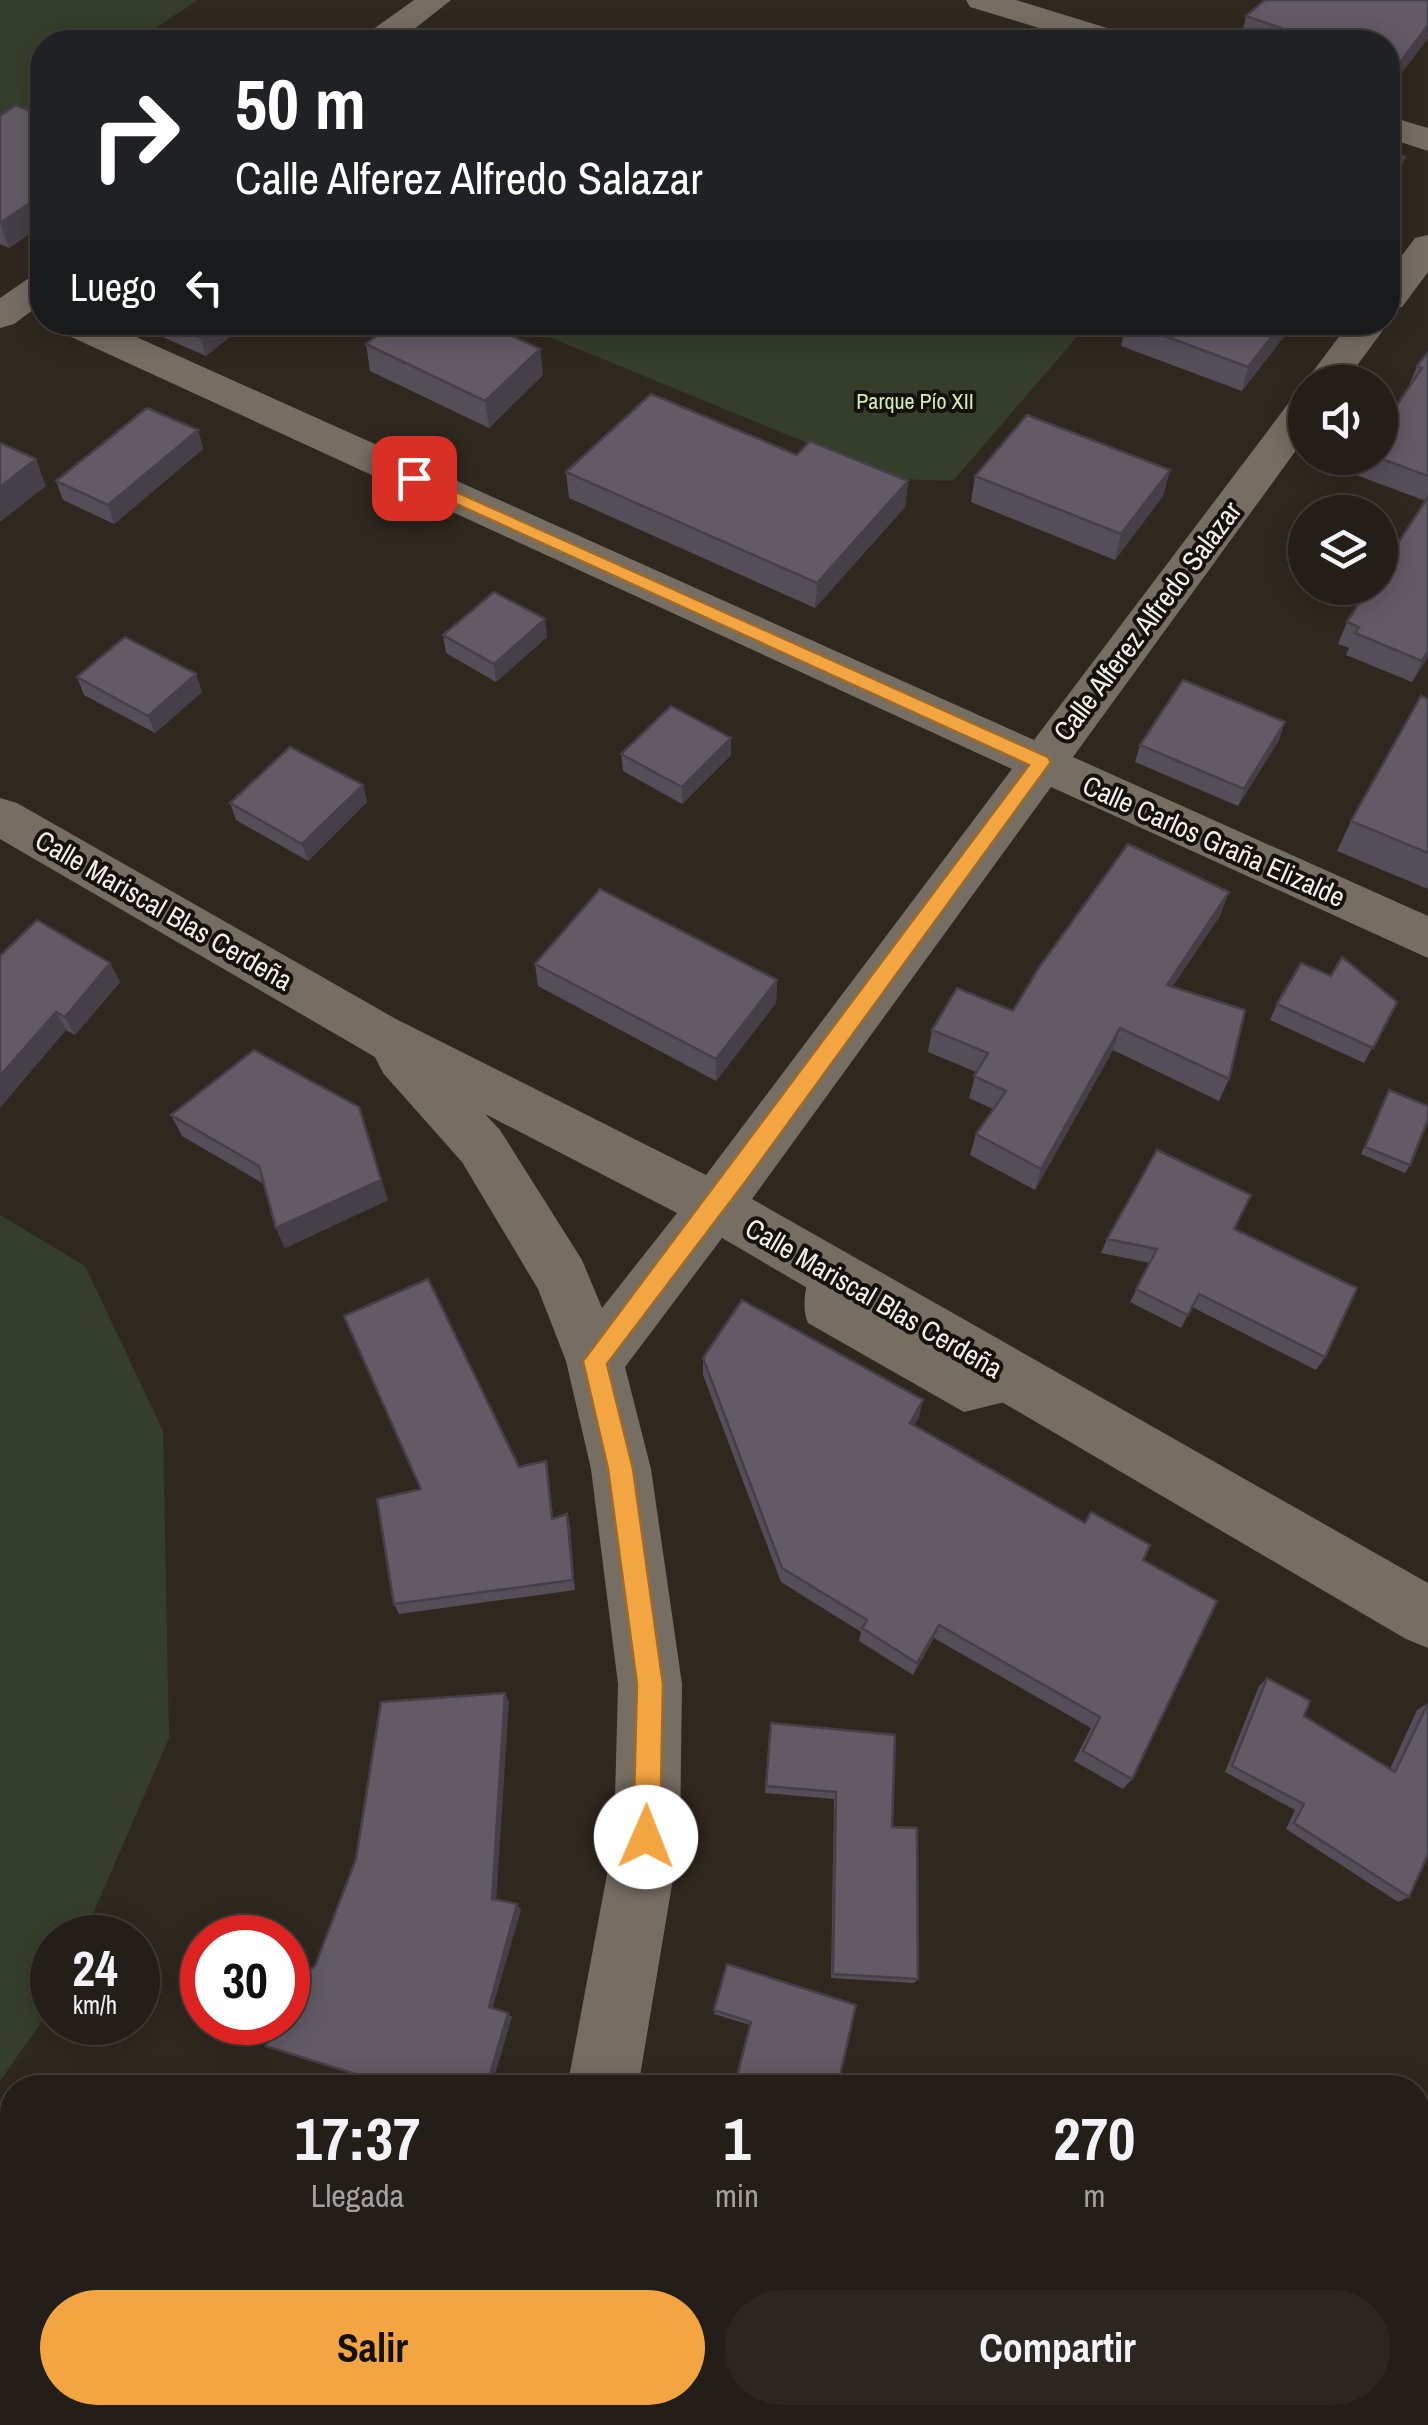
<!DOCTYPE html>
<html lang="es">
<head>
<meta charset="utf-8">
<style>
  :root { --surface:#231e17; --page:#2b2720; --text:#f1f3f6; --muted:#a3a2a1; --line:#403c36; --accent:#f2a541 }
  body { margin:0; font-family:"Archivo Narrow",sans-serif; background:var(--page); color:var(--text); height:100vh; display:flex; flex-direction:column; font-size:38px; white-space:nowrap }
  * { box-sizing:border-box; margin:0 }
  p { font-size:32px; color:var(--muted) }
  .icon { flex:none; width:55px; height:55px; fill:none; stroke:currentColor; stroke-width:2; stroke-linecap:round; stroke-linejoin:round }
  .map { position:relative; flex:1; overflow:hidden }
  .drawer { position:absolute; left:0px; top:2075px; width:1430px; height:350px; display:flex; flex-direction:column; background:var(--surface); border-radius:40px 40px 0 0; box-shadow:0 5px 25px #0003,0 0 0 2px var(--line) }
  .drawer>* { flex:none }
  .guide { position:absolute; left:30px; top:30px; width:1370px; height:305px; border-radius:40px; box-shadow:0 5px 25px #0003,0 0 0 2px var(--line); background:#202124; color:#fff; overflow:hidden }
  .buttons { position:absolute; left:1288px; top:365px; display:grid; gap:20px }
  .buttons a { display:grid; place-items:center; width:110px; height:110px; border-radius:50%; background:var(--surface); box-shadow:0 5px 25px #0003,0 0 0 2px var(--line); font-size:50px }
  .speed { position:absolute; left:30px; top:1915px; display:flex; gap:20px; font-size:50px; font-weight:700; text-align:center }
  .speed>* { display:grid; place-content:center; width:130px; height:130px; border-radius:50%; background:var(--surface); box-shadow:0 5px 25px #0003,0 0 0 2px var(--line); line-height:1 }
  .speed small { font-size:25px; font-weight:400 }
  .speed .limit { border:15px solid #d22; background:#fff; color:#111 }
  .pin { position:absolute; display:grid; place-items:center; width:85px; height:85px; color:#fff; margin:-42px; border-radius:20px; box-shadow:0 5px 15px #0006 }
  .me { position:absolute; width:110px; margin:-55px; rotate:1deg; stroke-linejoin:round; filter:drop-shadow(0 0 8px #0008) }
  .turn { display:flex; align-items:center; gap:35px; height:210px; padding:0 40px; font-size:45px }
  .turn .icon { width:130px; height:130px; stroke-width:2.5 }
  .turn b { display:block; font-size:70px; line-height:85px }
  .then { display:flex; align-items:center; height:95px; padding:0 40px; background:#0003; gap:20px; font-size:38px }
  .eta { display:flex; justify-content:space-evenly; align-items:center; height:170px; text-align:center }
  .eta b { font-size:60px; font-weight:700; line-height:70px }
  .primary-button { display:flex; gap:20px; margin-top:auto; padding:20px 40px }
  .primary-button a { flex:1; height:115px; border-radius:60px; background:var(--accent); color:#111; font-size:40px; font-weight:700; line-height:115px; text-align:center }
  .primary-button a+a { background:var(--page); color:var(--text) }
  .map>svg:first-child { display:block }
  .green { fill:#353e2b }
  .lines { fill:none; stroke-linecap:round; stroke-linejoin:round }
  .path { stroke:#847e77; stroke-width:4; stroke-dasharray:1 5; stroke-linecap:butt }
  .lane { fill:#766d63; fill-rule:evenodd }
  .street { fill:#766d63; fill-rule:evenodd }
  .wall { fill:#544e58 }
  .shaded-wall { fill:#454047 }
  .building { fill:#625b66; stroke:#454047; stroke-width:2.5 }
  .route { fill:#f2a541; stroke:#9d6b2a; stroke-width:2.5 }
  .labels { text-anchor:middle; stroke-width:8; stroke-linejoin:round; paint-order:stroke }
  .far-park-label { font-size:22px; fill:#d3ecb5; stroke:#15120e }
  .street-label { font-size:28px; fill:#f4efe9; stroke:#15120e }
</style>
</head>
<body>
<div class="map">
<svg width="1428" height="2425" viewBox="0 0 1428 2425">
  <rect width="100%" height="100%" fill="#2f281f"/>
  <path class="green" d="M0,0H198L134,42H42V103L10,125L0,120Z
    M515,323H1089L953,481L895,479Z
    M0,1215L85,1266L163,1431L169,1738L83,1937L52,1938V2007L0,2081Z"/>
  <g class="lines">
    <path class="path" d="M1380,409L1398,415"/>
    <path class="lane" d="M827,1257L839,1262L844,1272L838,1305L967,1380L1021,1368L1033,1373L1038,1384L1033,1395L964,1412L808,1323C800,1305 807,1279 815,1262Z"/>
    <path class="street" d="M414,0H451L398,42H361L365,35Z
      M966,0H1016L1130,35L1135,42H1085L970,7Z
      M1388,116L1428,128V151L1388,138Z
      M1428,235V272L1402,307L1388,310V274L1415,238Z
      M42,275V303L14,324L0,328V298L29,278Z
      M1388,319L1389,322L1345,382H1305L1350,322H1388Z
      M51,322H103L1034,740L1291,400L1305,396V438L1073,757L1428,916V958L1051,787L752,1199L1428,1583V1648L1406,1639L722,1238L625,1367L651,1469L682,1684L680,1837L638,2088H567L614,1837L618,1684L591,1469L566,1361L538,1289L462,1162L383,1073L375,1057L0,839V798L17,803L396,1019L706,1175L1012,769L56,330ZM485,1114L677,1213L602,1308L582,1260L500,1130Z
      M0,2266L12,2267V2342L0,2340Z
      M123,2412H207L213,2425H128Z
      M437,2412H515L510,2425H431Z"/>
  </g>
  <path class="wall" d="M1428,0V38L1394,83L1388,81V42H1254L1241,38L1246,16Z
    M0,116H42V225L9,248L0,244Z
    M128,322H248L206,356Z
    M1126,322L1289,330L1242,391L1121,346Z
    M366,344L540,349L543,375L489,428L370,371Z
    M1428,352V657L1412,682L1346,655L1349,648L1338,644L1347,622L1426,501L1356,475L1362,458H1380L1417,366Z
    M198,430L203,449L114,524L63,500L56,481Z
    M797,455L908,481L905,507L815,608L569,498L566,472Z
    M1170,470L1163,496L1115,560L971,502L975,476Z
    M443,635L547,637L496,682L446,653Z
    M77,677L202,692L155,733L84,695Z
    M1428,699V889L1337,851L1351,821Z
    M1279,740L1238,806L1135,762L1140,745Z
    M621,754L731,755L682,804L623,771Z
    M363,785L367,802L308,861L236,820L230,803Z
    M1220,916L1172,987L1229,1079L1219,1101L1113,1050L1035,1190L970,1155L976,1134L993,1109L969,1098L976,1072L928,1052L932,1030L1013,1011Z
    M0,956L110,963L120,982L75,1035L66,1030Z
    M535,964L777,980L776,1003L716,1081L538,986Z
    M1331,976L1397,1002L1364,1063L1270,1020L1277,1004Z
    M1389,1090L1410,1165L1405,1173L1361,1154Z
    M171,1115L388,1200L285,1248L276,1228L264,1184L182,1136Z
    M1234,1229L1325,1357L1316,1370L1192,1307L1181,1328L1130,1302L1150,1263L1101,1253L1107,1239Z
    M703,1358L919,1417L914,1425L1143,1560L1132,1779L1123,1789L1074,1761L1091,1728L934,1638L913,1675L859,1641L861,1632L781,1582L703,1375Z
    M546,1461L553,1518L567,1514L575,1590L399,1614L394,1604L519,1467Z
    M1267,1678L1304,1716L1390,1769L1417,1710L1428,1703L1409,1897L1398,1902L1286,1829L1295,1810L1225,1772L1259,1686Z
    M771,1723L892,1827L918,1979L914,1983L831,1978L834,1799L765,1793Z
    M727,1964L837,2088L750,2025L714,2014Z
    M1042,2412H1076L1092,2425H1035Z"/>
  <path class="shaded-wall" d="M1428,25V38L1394,83L1401,61Z
    M1405,157L1397,181L1388,190V174Z
    M42,195V225L9,248L0,223Z
    M220,322H248L206,356L201,338Z
    M1283,322H1291L1289,330L1242,391L1248,367Z
    M540,349L543,375L489,428L485,401Z
    M198,430L203,449L114,524L108,505Z
    M36,459L46,486L0,522V487Z
    M1170,470L1163,496L1115,560L1121,534Z
    M908,481L905,507L815,608L817,583Z
    M545,619L547,637L496,682L494,664Z
    M1428,651V657L1412,682L1422,661Z
    M196,674L202,692L155,733L148,716Z
    M1285,722L1279,740L1238,806L1244,789Z
    M731,738V755L682,804V787Z
    M363,785L367,802L308,861L302,844Z
    M1229,892L1220,916L1158,1008L1167,985Z
    M110,963L120,982L75,1035L65,1017Z
    M777,980L776,1003L716,1081V1059Z
    M56,1012L66,1030L0,1108V1076Z
    M1120,1028L1113,1050L1035,1190L1041,1169Z
    M359,1107L388,1200L285,1248L276,1228Z
    M923,1400L919,1417L905,1439L910,1423Z
    M567,1514L570,1525L575,1590L573,1580Z
    M939,1625L934,1638L913,1675L917,1663Z
    M505,1693L509,1702L496,1904L492,1899Z
    M517,1904L521,1910L492,2010L489,2007Z
    M508,2013L512,2017L491,2088H486Z
    M768,2412H775L792,2425H784Z"/>
  <path class="building" d="M1265,0H1428V25L1401,61L1388,56V42L1344,41L1322,42L1246,16Z
    M16,105L42,116V195L0,223V116Z
    M1388,150L1405,157L1388,174Z
    M166,322H220L201,338Z
    M395,322H482L540,349L485,401L366,344Z
    M1127,322H1283L1248,367Z
    M1428,352V476L1379,458L1380,430L1422,368L1417,366Z
    M651,394L797,455L810,441L908,481L817,583L566,472Z
    M147,408L198,430L108,505L56,481Z
    M1027,415L1170,470L1121,534L975,476Z
    M0,443L36,459L0,487Z
    M1428,497V651L1422,661L1355,633L1359,627L1347,622L1369,588H1380V571Z
    M494,592L545,619L494,664L443,635Z
    M125,637L196,674L148,716L77,677Z
    M1183,680L1285,722L1244,789L1140,745Z
    M1421,696L1428,699V853L1351,821Z
    M671,706L731,738L682,787L621,754Z
    M290,747L363,785L302,844L230,803Z
    M1128,844L1229,892L1167,985L1245,1010L1229,1079L1120,1028L1041,1169L976,1134L1006,1091L974,1076L988,1053L932,1030L957,988L1013,1011L1038,969Z
    M600,889L777,980L716,1059L535,964Z
    M37,920L110,963L65,1017L56,1012L0,1076V956Z
    M1342,957L1397,1002L1373,1048L1277,1004L1301,963L1331,976Z
    M254,1050L359,1107L381,1180L276,1228L259,1166L171,1115Z
    M1389,1090L1428,1106V1119L1410,1165L1365,1147Z
    M1157,1150L1251,1195L1234,1229L1357,1288L1325,1357L1199,1294L1188,1315L1136,1289L1157,1249L1107,1239Z
    M428,1279L519,1467L546,1461L552,1519L567,1514L573,1580L394,1604L377,1499L421,1489L344,1316Z
    M742,1300L923,1400L910,1423L1085,1523L1091,1512L1150,1545L1143,1560L1217,1601L1132,1779L1083,1751L1100,1717L939,1625L917,1663L862,1628L867,1620L782,1568L703,1358Z
    M1267,1678L1310,1701L1304,1716L1395,1772L1428,1703V1854L1409,1897L1294,1823L1304,1804L1232,1766Z
    M505,1693L492,1899L517,1904L489,2007L508,2013L486,2088H400L266,2046L276,2022H288V1996L293,1982L315,1966L356,1859L381,1702Z
    M771,1723L895,1735L892,1827L917,1828L918,1979L833,1974L836,1792L766,1786Z
    M727,1964L856,2005L837,2088H734L751,2022L714,2010Z
    M1418,2222L1428,2230V2318L1418,2313Z
    M670,2412H768L784,2425H663Z
    M1050,2412H1076L1092,2425H1044Z"/>
  <path class="route" d="M414,473L1048,757L1051,762L746,1181L607,1364L633,1469L663,1684L660,1837L656,1847L646,1851L637,1847L633,1837L637,1684L608,1469L583,1361L1029,765L408,482L406,478Z"/>
  <g class="labels">
    <g class="far-park-label">
      <text x="915" y="409">Parque Pío XII</text>
    </g>
    <g class="street-label">
      <text transform="translate(1147 621) rotate(-53)" y="10">Calle Alferez Alfredo Salazar</text>
      <text transform="translate(1214 841) rotate(24)" y="10">Calle Carlos Graña Elizalde</text>
      <text transform="translate(164 910) rotate(30)" y="10">Calle Mariscal Blas Cerdeña</text>
      <text transform="translate(874 1298) rotate(30)" y="10">Calle Mariscal Blas Cerdeña</text>
    </g>
  </g>
</svg>
<div class="buttons">
<a><svg class="icon" aria-label="sound" viewBox="0 0 24 24"><path d="M4 9h4l5-4v14l-5-4H4zM17 9q2 3 0 6"/></svg></a>
<a><svg class="icon" aria-label="layers" viewBox="0 0 24 24"><path d="M12 4l9 5-9 5-9-5zM3 14l9 5 9-5"/></svg></a>
</div>
<div class="speed"><div>24<small>km/h</small></div><div class="limit">30</div></div>
<div class="pin" style="left:414px;top:478px;background:#d93025"><svg class="icon" aria-label="arrive" viewBox="0 0 24 24"><path d="M6 21V4h12l-3 4 3 4H6"/></svg></div>
<svg class="me" style="left:646px;top:1837px" viewBox="-20 -20 40 40"><circle r="19" fill="#fff"/><path d="M0-13L10 11 0 6-10 11z" fill="#f2a541"/></svg>
<div class="guide">
<div class="turn"><svg class="icon" aria-label="right" viewBox="0 0 24 24"><path d="M7 20v-9h11M14 6l5 5-5 5"/></svg><div><b>50 m</b>Calle Alferez Alfredo Salazar</div></div>
<div class="then">Luego<svg class="icon" aria-label="left" viewBox="0 0 24 24"><path d="M17 20v-9H6M10 6l-5 5 5 5"/></svg></div>
</div>
<section class="drawer">
<div class="eta">
<div><b>17:37</b><p>Llegada</p></div>
<div><b>1</b><p>min</p></div>
<div><b>270</b><p>m</p></div>
</div>
<div class="primary-button"><a>Salir</a><a>Compartir</a></div>
</section>
</div>
</body>
</html>
